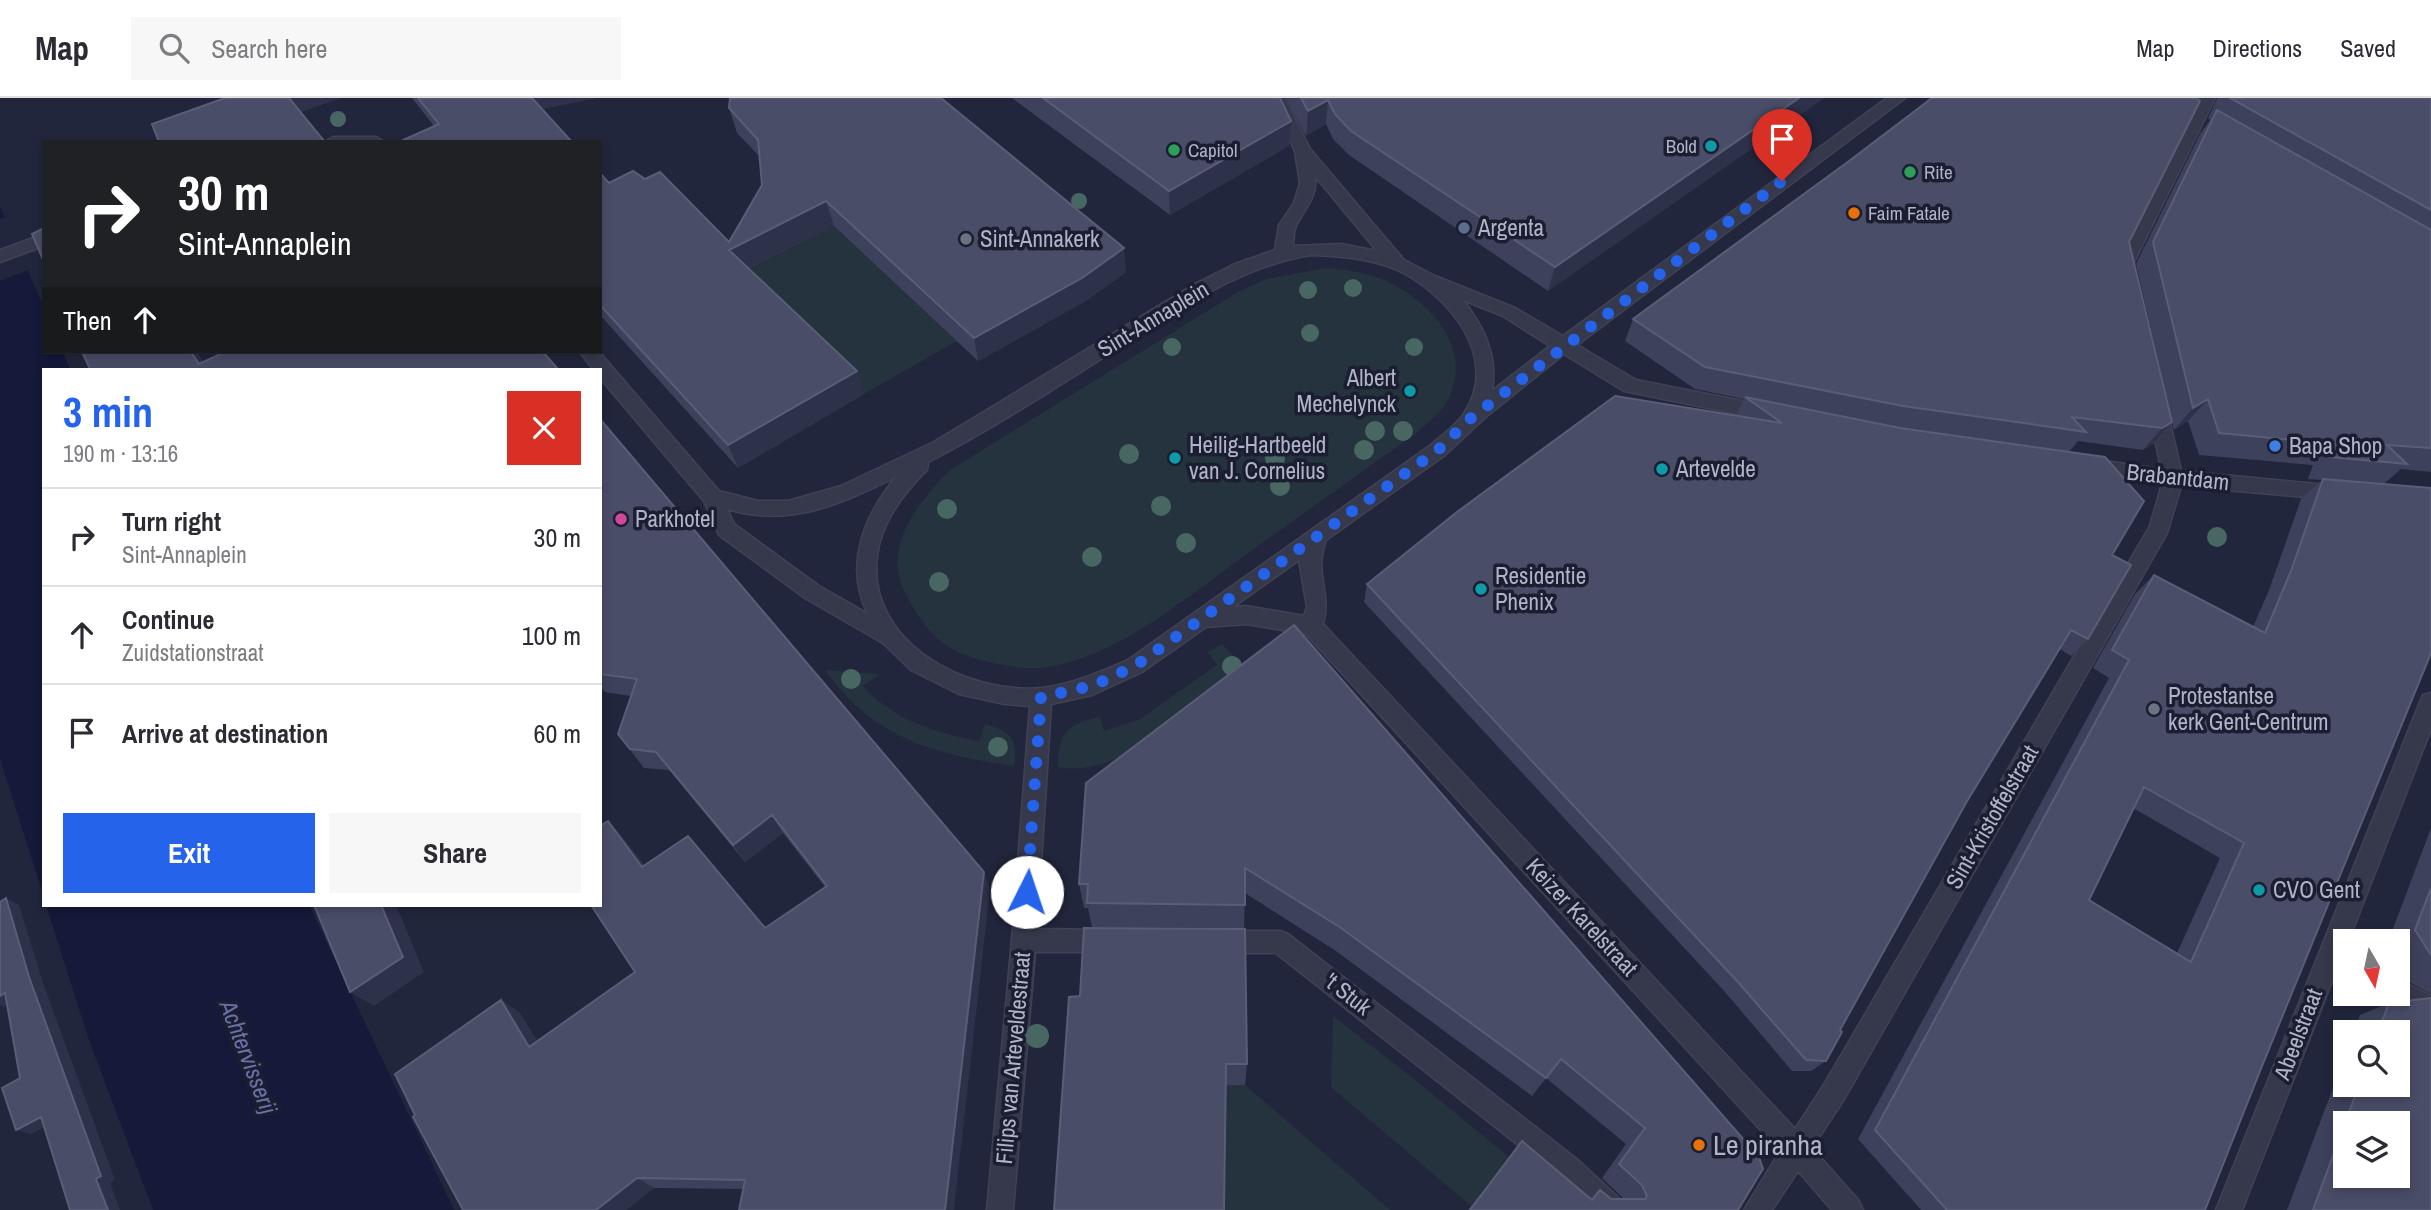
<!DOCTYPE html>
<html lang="en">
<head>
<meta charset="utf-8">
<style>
  :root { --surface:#fff; --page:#f7f7f7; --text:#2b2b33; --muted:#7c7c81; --line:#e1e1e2; --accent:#2563eb }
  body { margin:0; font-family:"Archivo Narrow",sans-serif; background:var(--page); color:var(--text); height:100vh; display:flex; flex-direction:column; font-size:26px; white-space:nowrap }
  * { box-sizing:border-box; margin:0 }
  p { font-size:23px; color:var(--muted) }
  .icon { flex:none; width:38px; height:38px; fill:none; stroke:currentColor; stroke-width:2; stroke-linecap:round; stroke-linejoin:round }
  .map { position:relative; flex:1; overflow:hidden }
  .panel { position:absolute; left:42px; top:270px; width:560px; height:539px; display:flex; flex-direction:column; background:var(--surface); border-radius:0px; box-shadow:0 4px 10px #0003 }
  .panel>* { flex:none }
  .guide { position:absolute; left:42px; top:42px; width:560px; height:214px; border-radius:0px; box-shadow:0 4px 10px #0003; background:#202124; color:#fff; overflow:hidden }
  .needle { width:46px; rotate:171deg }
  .tools { position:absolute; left:2333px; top:831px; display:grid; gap:14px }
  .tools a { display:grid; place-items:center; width:77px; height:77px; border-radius:0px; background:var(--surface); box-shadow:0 4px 10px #0003; font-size:35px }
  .pin { position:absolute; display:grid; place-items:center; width:60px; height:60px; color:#fff; margin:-72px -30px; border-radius:50% 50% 50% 0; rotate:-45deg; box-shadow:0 0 7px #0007 }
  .pin .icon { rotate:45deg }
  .me { position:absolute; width:77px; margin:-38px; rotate:4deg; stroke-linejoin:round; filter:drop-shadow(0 0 5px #0008) }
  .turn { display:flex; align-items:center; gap:24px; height:147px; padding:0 21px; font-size:32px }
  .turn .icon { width:91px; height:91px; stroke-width:2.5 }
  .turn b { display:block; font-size:49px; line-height:60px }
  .then { display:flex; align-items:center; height:66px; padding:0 21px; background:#0003; gap:14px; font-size:26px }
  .round { display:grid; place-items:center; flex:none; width:74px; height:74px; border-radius:0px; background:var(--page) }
  .overview { display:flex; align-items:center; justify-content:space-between; height:119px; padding:0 21px }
  h1 { font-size:42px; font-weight:700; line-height:52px; color:var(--accent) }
  .primary-button { display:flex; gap:14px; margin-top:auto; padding:14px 21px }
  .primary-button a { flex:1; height:80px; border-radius:0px; background:var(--accent); color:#fff; font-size:28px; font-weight:700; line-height:80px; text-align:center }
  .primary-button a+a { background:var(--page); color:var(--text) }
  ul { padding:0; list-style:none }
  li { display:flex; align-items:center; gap:21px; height:98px; padding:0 21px; border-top:2px solid var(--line) }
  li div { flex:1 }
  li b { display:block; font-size:26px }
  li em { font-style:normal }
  header { display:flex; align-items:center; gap:42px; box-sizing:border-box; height:98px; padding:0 35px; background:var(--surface); border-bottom:2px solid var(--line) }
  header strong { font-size:33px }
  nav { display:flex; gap:38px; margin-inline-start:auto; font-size:24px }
  .search { width:490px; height:63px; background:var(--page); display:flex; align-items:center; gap:18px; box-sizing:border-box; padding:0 24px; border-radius:0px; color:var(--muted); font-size:26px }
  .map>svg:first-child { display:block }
  .green { fill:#24333d }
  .water { fill:#15193a }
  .pier { fill:#22263c }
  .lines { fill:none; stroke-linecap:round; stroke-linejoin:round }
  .minor-casing { stroke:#3f4255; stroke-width:3 }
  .minor { fill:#36394c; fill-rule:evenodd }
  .tree { fill:#486662 }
  .wall { fill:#3d415b; fill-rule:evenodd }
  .shaded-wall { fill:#2d314a }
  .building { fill:#494d67; stroke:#5a5d76; stroke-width:2; fill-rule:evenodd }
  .route { stroke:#2563eb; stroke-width:12; stroke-dasharray:0 21.6 }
  .culture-dot { fill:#0f9aa8; stroke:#1b1e31; stroke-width:2.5 }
  .leisure-dot { fill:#2e9e5b; stroke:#1b1e31; stroke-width:2.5 }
  .food-dot { fill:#e8710a; stroke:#1b1e31; stroke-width:2.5 }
  .service-dot { fill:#5c6f8a; stroke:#1b1e31; stroke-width:2.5 }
  .worship-dot { fill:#6b7280; stroke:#1b1e31; stroke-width:2.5 }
  .shop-dot { fill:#3f7fe0; stroke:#1b1e31; stroke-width:2.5 }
  .hotel-dot { fill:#d1479c; stroke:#1b1e31; stroke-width:2.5 }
  .labels { text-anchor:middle; stroke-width:7; stroke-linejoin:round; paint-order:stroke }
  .far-poi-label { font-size:19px; fill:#b1b3c8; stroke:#1b1e31; text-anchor:start }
  .poi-label { font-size:23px; fill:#b1b3c8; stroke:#1b1e31; text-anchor:start }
  .street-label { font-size:23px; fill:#b1b3c8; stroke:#1b1e31 }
  .water-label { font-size:24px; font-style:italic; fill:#6972a8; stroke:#1b1e31 }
  .near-poi-label { font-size:28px; fill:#b1b3c8; stroke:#1b1e31; text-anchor:start }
</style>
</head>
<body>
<header>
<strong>Map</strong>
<div class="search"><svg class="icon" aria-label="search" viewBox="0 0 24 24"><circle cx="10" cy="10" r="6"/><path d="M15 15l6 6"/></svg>Search here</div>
<nav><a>Map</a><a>Directions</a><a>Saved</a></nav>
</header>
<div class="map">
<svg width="2431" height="1112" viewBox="0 0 2431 1112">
  <rect width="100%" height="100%" fill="#22263c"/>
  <path class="green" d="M834,128L957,243L864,296L739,177Z
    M1326,170C1346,172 1366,174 1384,182C1432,203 1476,253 1446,305C1439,317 1425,327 1415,336C1360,375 1305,414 1251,453C1190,496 1117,562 1040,570C1025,571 1008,568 993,565C944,555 925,535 904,492C882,447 921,401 950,372L1238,194L1266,181Z
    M1222,546L1246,570C1199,606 1122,682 1058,669C1058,636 1067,625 1100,619L1104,633L1140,621L1217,567L1208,554Z
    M825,572L880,576L863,588C893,622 936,635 979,643L985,626C1011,633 1018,642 1014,668C934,656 874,641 825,572Z
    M1333,918L1409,977L1509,1059L1471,1108L1331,989Z
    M1226,987H1245L1390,1112H1224Z"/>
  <path class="water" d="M0,108L44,210V254H63L70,271H44V799L0,661Z
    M46,807H309L454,1112H153L89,942Z"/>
  <path class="pier" d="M8,118L31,171L0,183V121Z"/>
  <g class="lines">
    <g class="minor-casing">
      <path id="minor" d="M1269,0H1285L1310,51L1404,162L1435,178L1515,210L1563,238L1887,0H1905L1577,247L1636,282L1768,308L1775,310L1777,315L1775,320L1768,322L1624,293L1564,256L1488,317L1445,357L1326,442C1313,476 1332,492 1323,526L1795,1031L1825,985L2150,428L2162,386L2090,375L2083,373L2080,368L2083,363L2090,361L2161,371L2148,307L2150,302H2164L2166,307L2181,373L2347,389L2350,394L2347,399L2340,402L2181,388L2167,435L1843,1003L1812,1050L1859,1103L1863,1112H1832L1798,1073L1772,1112H1744L1780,1053L1306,536L1246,526L1206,529L1142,574L1092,597L1051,606L1037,831L1111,832L1119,835L1123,843L1119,851L1111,854H1035L1013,1112H987L1012,842L1030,608L1005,606L959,596L911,572L883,545L805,500L719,437L704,403L600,280V271H593L580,254H599L719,393L758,403H788L841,388L934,344L1195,186L1235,166L1275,152L1279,127L1294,105L1300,85L1295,53ZM1315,78L1377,153L1341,146L1293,148C1294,141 1293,132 1297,126C1305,110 1318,98 1315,78ZM1311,157C1340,158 1368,160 1395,171C1447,194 1503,260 1463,317C1455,328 1441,338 1431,347L1128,562C1100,574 1073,586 1042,590C967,597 866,545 877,458C881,424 903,396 927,372L928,364C998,328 1063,285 1129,243C1187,207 1242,168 1311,157ZM1463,202L1503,218L1550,248L1492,293C1498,258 1484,229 1463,202ZM896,379C863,419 844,468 868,516L819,488L734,426L727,411C790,430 840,406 896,379ZM1299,462L1307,509L1304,518L1246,508L1233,509Z
        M2199,0H2215L2133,166L2135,177L2126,183L2120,181L2115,166Z
        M333,39H376L384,44H325Z
        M44,136V148L0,164V152Z
        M2431,595V631L2348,844H2345V850L2242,1112H2216L2420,604L2423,597Z
        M1216,833H1280L1288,836L1579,1063L1622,1103L1626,1112H1594L1561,1081L1276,855H1216L1208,852L1204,844L1208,836Z
        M2398,881L2431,898V923L2389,901L2387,896H2398Z"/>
    </g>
    <use href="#minor" class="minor"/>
  </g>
  <g class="tree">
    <circle cx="338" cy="21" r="8"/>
    <circle cx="1079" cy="103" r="8"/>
    <circle cx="1353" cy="190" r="9"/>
    <circle cx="1308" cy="192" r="9"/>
    <circle cx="1310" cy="235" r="9"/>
    <circle cx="1172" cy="249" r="9"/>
    <circle cx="1414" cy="249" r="9"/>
    <circle cx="1375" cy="333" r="10"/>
    <circle cx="1403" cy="333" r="10"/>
    <circle cx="1364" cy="352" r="10"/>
    <circle cx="1129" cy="356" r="10"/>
    <circle cx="1275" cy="360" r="10"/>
    <circle cx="1280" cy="388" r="10"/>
    <circle cx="1161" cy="408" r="10"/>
    <circle cx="947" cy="411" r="10"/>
    <circle cx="2217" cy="439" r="10"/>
    <circle cx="1186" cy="445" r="10"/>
    <circle cx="1092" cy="459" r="10"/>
    <circle cx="939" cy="484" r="10"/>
    <circle cx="1232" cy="568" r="10"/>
    <circle cx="851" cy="581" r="10"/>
    <circle cx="998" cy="649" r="10"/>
    <circle cx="1037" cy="938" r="12"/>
  </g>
  <path class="wall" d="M412,0H595L542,11L434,28Z
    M1012,0H1280L1289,48L1170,117Z
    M1286,0H1824L1548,193L1349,57L1333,41L1326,26L1306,38Z
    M1932,0H2198L2129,144L2172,324L2153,346L2143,352L2078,343L2069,354L2112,457L2088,541L2071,558L2060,551L1966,705L1840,932L1826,963L1811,973H1792L1725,894L1364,504L1367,486L1736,317L1744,301L1695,291L1625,243L1633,221L1849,63Z
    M2217,0H2431V374L2401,371L2384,386L2260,973L2205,1112H1921L1858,1041L2109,580L2093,570L2135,496L2154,477L2253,529L2269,492L2301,401L2322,382L2308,381L2313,367L2199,357L2188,323L2174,332L2136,166L2200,36L2210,22L2208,20L2217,1ZM2133,710L2220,760L2177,855L2089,802Z
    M942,1L1126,174L1084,204L978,263L834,128L749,171L857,273L864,296L738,370L600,217V75L609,85L729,144L762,87L760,59L737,35L729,10Z
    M600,321L990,791L743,1091L654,1090L626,1112H463L415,1017L501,902L520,915L537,943L635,874L608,723L623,740L644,767L765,830L825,789L783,735L745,764L669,672L644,670L618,636L631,598L605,594L600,588Z
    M1294,527L1738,1112H1468L1522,1043L1590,1100L1600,1092L1611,1101H1624L1602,1080L1626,1046L1546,980L1532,998L1336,853L1245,795L1244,830L1092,829L1088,810H1084L1079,786Z
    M2431,730V896L2411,885L2398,862V844H2388Z
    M1080,898L1247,966L1245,987H1226Z
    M2431,900V1112H2287L2345,958V987H2398V934H2354L2360,917L2389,905ZM2345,1026H2398V1078H2345Z"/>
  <path class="shaded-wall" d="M289,0H341L299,15Z
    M527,0H595L534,13Z
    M1799,0H1824L1548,193L1555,169Z
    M1328,2L1326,26L1306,38L1308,13Z
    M1291,23L1289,48L1170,117L1169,93Z
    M826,103L834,128L738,176L729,152Z
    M1124,150L1126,174L1084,204L978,263L974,240Z
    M191,254H197L208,271L199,266Z
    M857,273L864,296L738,370L728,347Z
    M2208,301L2188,323L2174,332L2193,310Z
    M2172,324L2153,346L2143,352L2162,330Z
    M772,717L783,735L745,764L733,747Z
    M608,723L623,740L657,785L642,769Z
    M984,774L990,791L954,1112H945Z
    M6,800L19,807L43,885L115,1082L110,1085L120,1112H108L96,1081L29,879Z
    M381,807H396L424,874L374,908L350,894Z
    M5,895L19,901L4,909L0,907V898Z
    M501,902L520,915L548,961L529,949Z
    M41,1019L55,1024L31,1036L16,1032Z
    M637,1080L654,1090L626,1112H596Z"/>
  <path class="building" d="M225,0H289L325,44H159L152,26Z
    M418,0H532L572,44H399L439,26Z
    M730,0H941L1124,150L1082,180L974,240L826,103L729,152L857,273L728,347L600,207V75L609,85L633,73L645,81L660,74L729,144L762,87L758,42L729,10Z
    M1043,0H1280L1291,23L1169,93Z
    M1301,0H1799L1555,169L1351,33L1335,16L1328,2L1308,13Z
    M1932,0H2196L2200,3L2129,144L2172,324L2162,330L2072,319L2086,334L1903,308L1705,269L1633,221L1849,63Z
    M2230,0H2431V112Z
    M2217,12L2431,132V350L2387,347L2407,366L2331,359L2335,346L2219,335L2208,301L2193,310L2153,144Z
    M44,130V164L32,136Z
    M82,254H191L199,266L225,254H543L558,271H90Z
    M1615,298L1782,325L1745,299L1900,330L2105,359L2144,403L2112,457L2131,467L2088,541L2071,532L1966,705L1840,932L1842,934L1826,963L1806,962L1737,883L1367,486L1457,414Z
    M600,321L984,774L945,1112H739L745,1082L637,1080L596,1112H463L413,1019L415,1017L395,976L501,902L529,949L635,874L591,807H600V728L608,723L642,769L688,738L765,830L827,788L772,717L733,747L656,654L630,651L618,636L637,581L600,576Z
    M2323,381L2431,390V555L2260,973L2205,1112H1947L1875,1032L2129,562L2112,552L2154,477L2265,535L2291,473ZM2144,689L2244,745L2191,864L2089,802Z
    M1294,527L1759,1059L1763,1071L1738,1112H1470L1522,1043L1592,1102L1600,1092L1611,1101H1645L1647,1098L1642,1087L1619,1066L1645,1030L1561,961L1546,980L1341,830L1245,770V807L1087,805L1088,786H1079L1086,685Z
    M2431,790V857L2415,832Z
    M6,800L29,879L101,1078L96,1081L108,1112H70L41,1019L16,1032L2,990L20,980L5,895L0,898V804Z
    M314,807H381L403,859L350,894Z
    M1084,830L1245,831L1247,966H1226L1224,1112H1054L1069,899L1080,898Z
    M2431,900V1112H2313L2359,987H2398V934H2378L2389,905ZM2345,1026H2398V1078H2345Z"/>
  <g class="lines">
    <path class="route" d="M1027,794L1041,599L1092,588L1135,568L1438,352L1471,320L1782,83"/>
  </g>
  <g class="culture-dot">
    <circle cx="1711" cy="48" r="7"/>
    <circle cx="1410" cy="293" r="7"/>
    <circle cx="1175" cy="360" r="7"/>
    <circle cx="1662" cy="371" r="7"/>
    <circle cx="1481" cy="491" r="7"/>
    <circle cx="2259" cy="792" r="7"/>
  </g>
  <g class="leisure-dot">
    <circle cx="1174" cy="52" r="7"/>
    <circle cx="1910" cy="74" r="7"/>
  </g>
  <g class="food-dot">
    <circle cx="1854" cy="115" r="7"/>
    <circle cx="1699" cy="1047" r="7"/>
  </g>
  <circle class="service-dot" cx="1464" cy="130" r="7"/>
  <g class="worship-dot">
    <circle cx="966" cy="141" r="7"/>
    <circle cx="2154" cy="611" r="7"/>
  </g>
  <circle class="shop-dot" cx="2275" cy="348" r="7"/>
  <circle class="hotel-dot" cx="621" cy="421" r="7"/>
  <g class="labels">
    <g class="far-poi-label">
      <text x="1697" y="55" text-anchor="end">Bold</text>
      <text x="1188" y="59">Capitol</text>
      <text x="1924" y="81">Rite</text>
      <text x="1868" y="122">Faim Fatale</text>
    </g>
    <g class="poi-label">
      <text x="1478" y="138">Argenta</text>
      <text x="980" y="149">Sint-Annakerk</text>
      <text x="1396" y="288" text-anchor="end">Albert<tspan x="1396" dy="26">Mechelynck</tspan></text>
      <text x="1189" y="355">Heilig-Hartbeeld<tspan x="1189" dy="26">van J. Cornelius</tspan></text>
      <text x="2289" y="356">Bapa Shop</text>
      <text x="1676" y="379">Artevelde</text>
      <text x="635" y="429">Parkhotel</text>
      <text x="1495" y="486">Residentie<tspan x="1495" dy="26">Phenix</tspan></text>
      <text x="2168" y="606">Protestantse<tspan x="2168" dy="26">kerk Gent-Centrum</tspan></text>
      <text x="2273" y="800">CVO Gent</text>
    </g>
    <g class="street-label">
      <text transform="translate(1153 221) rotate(-31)" y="8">Sint-Annaplein</text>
      <text transform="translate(2178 379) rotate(6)" y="8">Brabantdam</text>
      <text transform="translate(1992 719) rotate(-60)" y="8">Sint-Kristoffelstraat</text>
      <text transform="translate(1582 819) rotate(47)" y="8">Keizer Karelstraat</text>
      <text transform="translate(1348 896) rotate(38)" y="8">'t Stuk</text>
      <text transform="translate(2298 936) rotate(-69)" y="8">Abeelstraat</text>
      <text transform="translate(1013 960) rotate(-85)" y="8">Filips van Arteveldestraat</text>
    </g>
    <g class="water-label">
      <text transform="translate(248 959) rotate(69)" y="8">Achtervisserij</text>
    </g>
    <g class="near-poi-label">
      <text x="1713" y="1057">Le piranha</text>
    </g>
  </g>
</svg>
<div class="tools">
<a><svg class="needle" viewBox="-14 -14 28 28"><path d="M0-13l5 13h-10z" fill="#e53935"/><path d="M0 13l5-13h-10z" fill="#7c7c81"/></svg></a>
<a><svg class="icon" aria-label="search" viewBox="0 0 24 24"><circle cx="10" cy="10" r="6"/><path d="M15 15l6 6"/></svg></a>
<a><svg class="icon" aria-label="layers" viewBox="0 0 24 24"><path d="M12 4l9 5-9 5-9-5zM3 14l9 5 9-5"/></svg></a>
</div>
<div class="pin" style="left:1782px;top:83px;background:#d93025"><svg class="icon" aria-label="arrive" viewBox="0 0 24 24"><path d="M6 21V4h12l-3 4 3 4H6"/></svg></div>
<svg class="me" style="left:1027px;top:794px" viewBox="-20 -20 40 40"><circle r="19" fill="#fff"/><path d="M0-13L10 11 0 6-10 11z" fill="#2563eb"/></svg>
<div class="guide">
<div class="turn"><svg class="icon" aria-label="right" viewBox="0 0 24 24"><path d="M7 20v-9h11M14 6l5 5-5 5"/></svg><div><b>30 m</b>Sint-Annaplein</div></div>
<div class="then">Then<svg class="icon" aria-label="ahead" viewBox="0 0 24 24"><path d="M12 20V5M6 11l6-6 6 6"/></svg></div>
</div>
<section class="panel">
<div class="overview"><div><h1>3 min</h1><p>190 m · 13:16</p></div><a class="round" style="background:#d93025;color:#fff"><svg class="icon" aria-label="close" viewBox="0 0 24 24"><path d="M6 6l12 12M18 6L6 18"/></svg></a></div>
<ul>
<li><svg class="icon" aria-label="right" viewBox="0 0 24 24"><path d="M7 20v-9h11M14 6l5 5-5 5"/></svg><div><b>Turn right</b><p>Sint-Annaplein</p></div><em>30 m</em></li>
<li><svg class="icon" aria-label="ahead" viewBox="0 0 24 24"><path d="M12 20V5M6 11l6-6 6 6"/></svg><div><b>Continue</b><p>Zuidstationstraat</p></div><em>100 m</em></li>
<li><svg class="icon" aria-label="arrive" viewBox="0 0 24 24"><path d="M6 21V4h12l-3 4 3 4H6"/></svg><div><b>Arrive at destination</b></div><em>60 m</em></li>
</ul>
<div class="primary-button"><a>Exit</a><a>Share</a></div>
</section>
</div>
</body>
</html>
